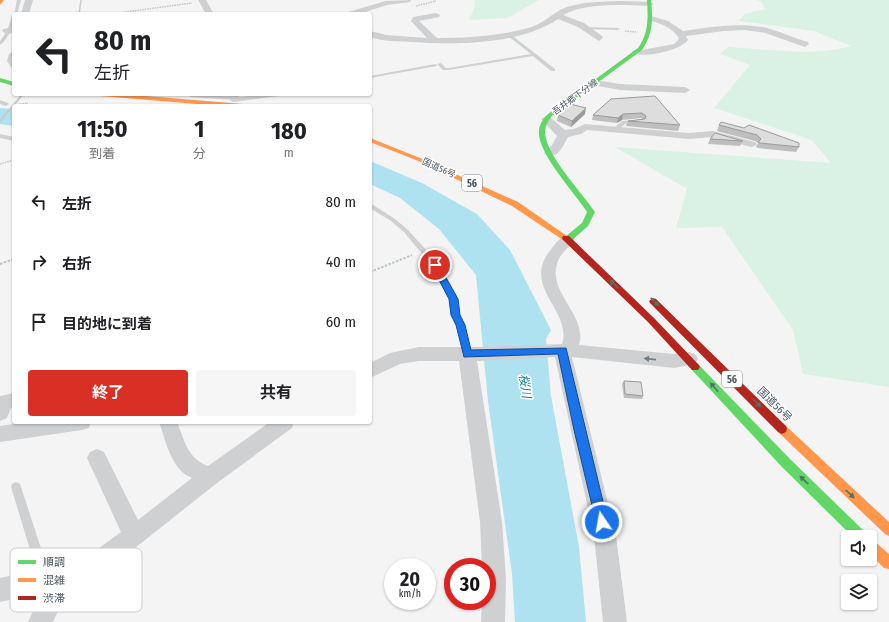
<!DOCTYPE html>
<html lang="ja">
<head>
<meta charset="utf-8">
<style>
  :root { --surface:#fff; --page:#f6f6f6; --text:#202124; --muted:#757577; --accent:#d93025 }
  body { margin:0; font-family:"Fira Sans Condensed","Noto Sans JP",sans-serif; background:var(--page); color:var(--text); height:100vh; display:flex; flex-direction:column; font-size:15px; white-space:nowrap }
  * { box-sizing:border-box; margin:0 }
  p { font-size:13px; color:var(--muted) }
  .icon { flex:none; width:22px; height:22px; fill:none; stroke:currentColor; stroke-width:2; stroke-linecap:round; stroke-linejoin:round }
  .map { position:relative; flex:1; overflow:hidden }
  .panel { position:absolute; left:12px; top:104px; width:360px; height:320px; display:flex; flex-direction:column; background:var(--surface); border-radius:4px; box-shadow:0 1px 3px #0004 }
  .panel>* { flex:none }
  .banner { position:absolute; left:12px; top:12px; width:360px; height:84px; border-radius:4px; box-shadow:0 1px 3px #0004; background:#fff; color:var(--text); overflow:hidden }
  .tools { position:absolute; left:841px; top:530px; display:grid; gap:8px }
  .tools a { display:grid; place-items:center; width:36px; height:36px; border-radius:4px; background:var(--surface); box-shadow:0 1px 3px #0004; font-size:20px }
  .speed { position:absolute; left:384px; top:558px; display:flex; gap:8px; font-size:20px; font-weight:700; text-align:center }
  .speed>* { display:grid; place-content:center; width:52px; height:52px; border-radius:50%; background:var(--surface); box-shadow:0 1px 3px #0004; line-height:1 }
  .speed small { font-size:10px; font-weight:400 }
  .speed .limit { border:6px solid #d22; background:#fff; color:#111 }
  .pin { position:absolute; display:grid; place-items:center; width:34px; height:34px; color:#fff; margin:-17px; border:2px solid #fff; border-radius:50%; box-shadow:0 1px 4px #0007 }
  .me { position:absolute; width:44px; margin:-22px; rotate:348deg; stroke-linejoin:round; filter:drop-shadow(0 0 3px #0008) }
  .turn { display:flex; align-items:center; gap:14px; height:84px; padding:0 16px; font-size:18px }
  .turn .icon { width:52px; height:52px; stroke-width:2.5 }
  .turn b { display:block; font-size:28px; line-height:34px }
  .eta { display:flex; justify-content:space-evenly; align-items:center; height:68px; text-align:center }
  .eta b { font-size:24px; font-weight:700; line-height:28px }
  .primary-button { display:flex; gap:8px; margin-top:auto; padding:8px 16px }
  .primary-button a { flex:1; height:46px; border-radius:4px; background:var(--accent); color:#fff; font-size:16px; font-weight:700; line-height:46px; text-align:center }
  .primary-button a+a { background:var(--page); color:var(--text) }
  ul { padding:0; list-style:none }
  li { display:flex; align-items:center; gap:12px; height:60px; padding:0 16px }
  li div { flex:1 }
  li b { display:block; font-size:15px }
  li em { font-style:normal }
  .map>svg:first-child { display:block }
  .green { fill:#d9f2e3 }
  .water { fill:#aee2f0 }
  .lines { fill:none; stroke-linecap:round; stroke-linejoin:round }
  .path-far1 { stroke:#bcc7c4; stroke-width:1.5; stroke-dasharray:1.5 1; stroke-linecap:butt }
  .path { stroke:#bcc7c4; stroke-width:2; stroke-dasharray:2.5 1.5; stroke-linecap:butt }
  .lane { fill:#ced0d2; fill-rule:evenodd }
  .street { fill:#ced0d2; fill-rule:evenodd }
  .fast { fill:#63d668; fill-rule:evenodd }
  .slow { fill:#ff974d; fill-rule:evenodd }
  .jam { fill:#b3261e; fill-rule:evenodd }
  .rail-far1 { stroke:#c9cacc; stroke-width:1.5 }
  .rail { stroke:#c9cacc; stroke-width:2 }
  .wall { fill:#bebebf }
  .shaded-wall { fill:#9b9b9b }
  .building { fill:#ddddde; stroke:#9b9b9b }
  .oneway { fill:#507663 }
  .oneway2 { fill:#727b83 }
  .route { fill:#1a73e8; stroke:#114b97 }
  .labels { text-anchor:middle; stroke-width:3; stroke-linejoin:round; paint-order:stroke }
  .far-street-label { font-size:9px; fill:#4a5661; stroke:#fff }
  .shield { fill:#fff; stroke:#808990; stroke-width:1 }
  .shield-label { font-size:10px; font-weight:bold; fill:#4a5661 }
  .street-label { font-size:11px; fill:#4a5661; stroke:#fff }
  .water-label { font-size:12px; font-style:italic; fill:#0c7c9b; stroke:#fff }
  .key { fill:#fff; stroke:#c9ccd0; stroke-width:1 }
  .key-label { font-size:11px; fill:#4a5661 }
</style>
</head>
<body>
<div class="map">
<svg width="889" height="622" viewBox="0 0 889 622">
  <rect width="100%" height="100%" fill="#f4f4f4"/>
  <path class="green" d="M474,0H539L507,18L469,20L475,6Z
    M756,0H889V387L803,374L793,330L722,227L676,228L687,189L615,147L831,163L812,140L714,108L750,65L720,54L728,47C769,49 811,57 851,46L814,31L739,21L745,14L765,9L762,2Z"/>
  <path class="water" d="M0,108L14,109V126L0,124Z
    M370,161L422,183L477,214L510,250L551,330L546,339L551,396L579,547L586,622H515L512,574L488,401L476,275L439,229L400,198L370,184Z"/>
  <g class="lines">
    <path class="path-far1" d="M416,6L436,1
      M110,14L192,3
      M625,31L636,32
      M15,105L28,103
      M0,164L14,160"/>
    <path class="path" d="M0,264L14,259
      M370,272L412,255"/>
    <path class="lane" d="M17,0H21L17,14H14C14,26 9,38 0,45V41L7,31L12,16L14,15Z
      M584,27L618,28L620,29L618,30L585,29H584Z
      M510,34L555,69V71H551L533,56L449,70H443L437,64L441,63L446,68H449L531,54L508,36V35Z
      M435,64L437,65V66L370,78V76Z
      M267,94H281L278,96L233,102L230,100L233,98Z
      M0,100L8,103L9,104L6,106L0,104Z
      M637,120L639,121V123L625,124L618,130L613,129L622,121Z
      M0,134L14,137V141L0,138Z
      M370,203L395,219L408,230L438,263L458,299L459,315L465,325L471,354L470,356H464L463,354L457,325L451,315L450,299L432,266L404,232L391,221L370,208Z
      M16,482L20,484L21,487L51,579L49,583L45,585L41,583L39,579L11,487L12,484Z"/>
    <path class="street" d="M25,0H33L29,14H21Z
      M198,0H206L214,14H206Z
      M411,0L410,2L387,5L359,14H347L348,12L386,1Z
      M621,1L650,2L654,4L650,6C625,5 586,2 563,15L584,23L602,36L603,38L599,41L578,27L558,19C519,45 457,45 412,42C398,41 384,42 370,37V31L386,35L427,38L411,21L413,17L436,13L440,15L439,17L419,21L437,38C468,38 501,36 532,27C543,23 551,15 560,10C578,1 602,2 621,1Z
      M648,16H651L668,21L683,31C711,27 738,22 767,28C781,32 794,38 808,42L809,44L805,47L765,33L745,30L724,31L686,36L688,40C679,51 648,57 634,54L632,52L634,50H642L674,44L679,39C674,28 660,23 648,20Z
      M14,27V33L6,34L2,31L3,29Z
      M14,51V68L11,67L7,61L9,54Z
      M595,80L620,84L685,87L690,90L685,93L620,90L592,85L590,83Z
      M186,94H235L240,97L235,100L191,97Z
      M546,116L550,117L565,130L574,129L585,124L689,133L713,131L755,142L757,144L755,146L751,147L713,137L689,139L587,130L581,134L568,137C563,146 558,159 546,155L544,153L552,145L557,136L541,119Z
      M568,235L573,236L575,239C570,247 559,254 557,264C548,293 588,316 579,345L674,354L689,352L695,354L698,359L695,364L674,368L572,357L616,536L627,622H603L594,536L555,357L477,361L502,522L506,578L505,622H481L482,601H487V567H482L480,522L459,361H419L400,364L370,378V363L390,353L419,347H477L562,344C573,310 519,287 552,248C556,243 561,236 568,235Z
      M14,393V407L11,408L7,418L0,421V396Z
      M26,422H91L89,428L82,430L0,442V426Z
      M159,422H177C185,441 187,458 208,466L270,422H294L292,428L217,483L111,567L68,589L53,622H28L42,593L0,602V578L46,568L59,569L95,551L121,532L87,458L90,452L97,449L104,452L138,520L192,478C171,470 166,441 159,422Z"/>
    <path class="fast" d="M647,0H651C653,19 653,34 642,50L552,116C548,121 545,126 545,133C547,157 581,191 595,212L588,226L571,241H565L564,239L565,237L582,223L587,212C575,193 536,152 539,130C540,123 544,118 548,114L638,48C649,33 648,17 647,0Z
      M0,78L14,82V86L0,82Z
      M695,363L698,364L790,459L866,533L868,537H853L782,467L692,370L690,367L692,364Z"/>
    <path class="slow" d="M0,0H4L0,5Z
      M97,94H121L243,104L246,106H222L100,96Z
      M370,138L420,158L518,202L570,238L569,240H563L512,206L416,160L370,142Z
      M782,424L786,426L889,522V536L885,534L778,432L777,429L778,426Z
      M870,539L874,541L889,554V569L884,568L870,554Z"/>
    <path class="jam" d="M563,236H569L654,318L698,364L700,367L698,370H692L648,322L563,240L562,238Z
      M653,298L656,299L786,426L787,429L786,432L782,434L778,432L650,303L649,301Z"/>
    <path class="rail-far1" d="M79,14L81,0"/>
    <path class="rail" d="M0,121L23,94"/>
  </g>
  <path class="wall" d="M611,99L680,125L678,131L626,126L628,121L642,119L641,118L622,120L617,123L592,120L593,115Z
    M585,114L571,127L557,121L558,115Z
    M719,125L744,128L799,147L796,152L758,148L756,147L758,143L755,141L717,131Z
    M710,139L743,141L740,146L708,144Z
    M624,381L643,396L642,399L624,398L622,384Z"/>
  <path class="shaded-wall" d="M586,108L585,114L571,127L572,121Z
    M623,114L622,120L617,123L618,118Z"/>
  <path class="building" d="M655,96L680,125L628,121L645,119L646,116L642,113L623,114L618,118L593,115L611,99Z
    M570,104L586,108L572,121L558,115Z
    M721,122L744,128L749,125L799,143V147L760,143L758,142L761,139L757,135L719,125Z
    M715,133L743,141L710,139Z
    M624,381L641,382L643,396L625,394Z"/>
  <defs><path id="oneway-solid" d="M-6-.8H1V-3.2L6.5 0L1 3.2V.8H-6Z"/></defs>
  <g class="oneway">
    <use href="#oneway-solid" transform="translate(614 284) rotate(-135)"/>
    <use href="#oneway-solid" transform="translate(655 302) rotate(44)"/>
    <use href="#oneway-solid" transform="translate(714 387) rotate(-132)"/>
    <use href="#oneway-solid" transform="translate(757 403) rotate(45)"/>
    <use href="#oneway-solid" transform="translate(804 480) rotate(-136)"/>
    <use href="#oneway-solid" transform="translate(850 494) rotate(43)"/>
  </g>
  <use class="oneway2" href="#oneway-solid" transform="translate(650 359) rotate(-174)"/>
  <path class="route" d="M435,262L439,265L458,299L460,315L465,325L471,350L566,348L608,522L606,526L602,528L598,526L596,522L574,430L558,354L464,357L456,325L451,315L449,299L431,265Z"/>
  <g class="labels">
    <g class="far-street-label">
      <text transform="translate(575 97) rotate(-36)" y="3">吾井郷下分線</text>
      <text transform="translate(439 168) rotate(24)" y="3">国道56号</text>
    </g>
    <g class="shield">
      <rect x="462" y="175" width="20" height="16" rx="3"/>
      <rect x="722" y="371" width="20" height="16" rx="3"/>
    </g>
    <g class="shield-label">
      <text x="472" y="187">56</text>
      <text x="732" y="383">56</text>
    </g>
    <g class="street-label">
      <text transform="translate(775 404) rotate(45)" y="4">国道56号</text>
    </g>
    <g class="water-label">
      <text transform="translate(525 386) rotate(81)" y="4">桜川</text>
    </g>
  </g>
  <rect x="10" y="548" width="132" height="64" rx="6" class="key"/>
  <rect x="18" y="560" width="18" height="4" fill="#63d668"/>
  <rect x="18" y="578" width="18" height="4" fill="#ff974d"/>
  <rect x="18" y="596" width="18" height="4" fill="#b3261e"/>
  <g class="key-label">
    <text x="43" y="566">順調</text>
    <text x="43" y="584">混雑</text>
    <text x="43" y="602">渋滞</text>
  </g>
</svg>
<div class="tools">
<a><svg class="icon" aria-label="sound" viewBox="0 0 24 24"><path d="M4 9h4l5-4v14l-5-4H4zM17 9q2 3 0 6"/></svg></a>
<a><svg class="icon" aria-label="layers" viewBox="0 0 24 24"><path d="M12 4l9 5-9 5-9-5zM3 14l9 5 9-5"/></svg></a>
</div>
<div class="speed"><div>20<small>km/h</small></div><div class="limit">30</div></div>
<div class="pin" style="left:435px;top:265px;background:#d93025"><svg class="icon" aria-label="arrive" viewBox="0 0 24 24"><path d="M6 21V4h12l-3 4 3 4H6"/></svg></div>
<svg class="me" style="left:602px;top:522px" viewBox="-20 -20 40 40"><circle r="17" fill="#1a73e8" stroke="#fff" stroke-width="3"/><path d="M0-11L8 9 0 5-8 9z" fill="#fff"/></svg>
<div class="banner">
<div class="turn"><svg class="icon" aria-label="left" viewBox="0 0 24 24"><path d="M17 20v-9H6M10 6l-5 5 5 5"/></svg><div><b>80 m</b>左折</div></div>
</div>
<section class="panel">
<div class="eta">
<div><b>11:50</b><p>到着</p></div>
<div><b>1</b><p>分</p></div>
<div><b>180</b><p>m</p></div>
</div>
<ul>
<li><svg class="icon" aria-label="left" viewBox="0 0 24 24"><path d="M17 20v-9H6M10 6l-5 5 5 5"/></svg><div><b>左折</b></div><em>80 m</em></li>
<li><svg class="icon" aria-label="right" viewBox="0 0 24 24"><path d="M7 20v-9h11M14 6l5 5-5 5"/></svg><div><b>右折</b></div><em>40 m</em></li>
<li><svg class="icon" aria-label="arrive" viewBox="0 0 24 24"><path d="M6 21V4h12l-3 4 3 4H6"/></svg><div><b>目的地に到着</b></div><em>60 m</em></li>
</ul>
<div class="primary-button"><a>終了</a><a>共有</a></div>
</section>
</div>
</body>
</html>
